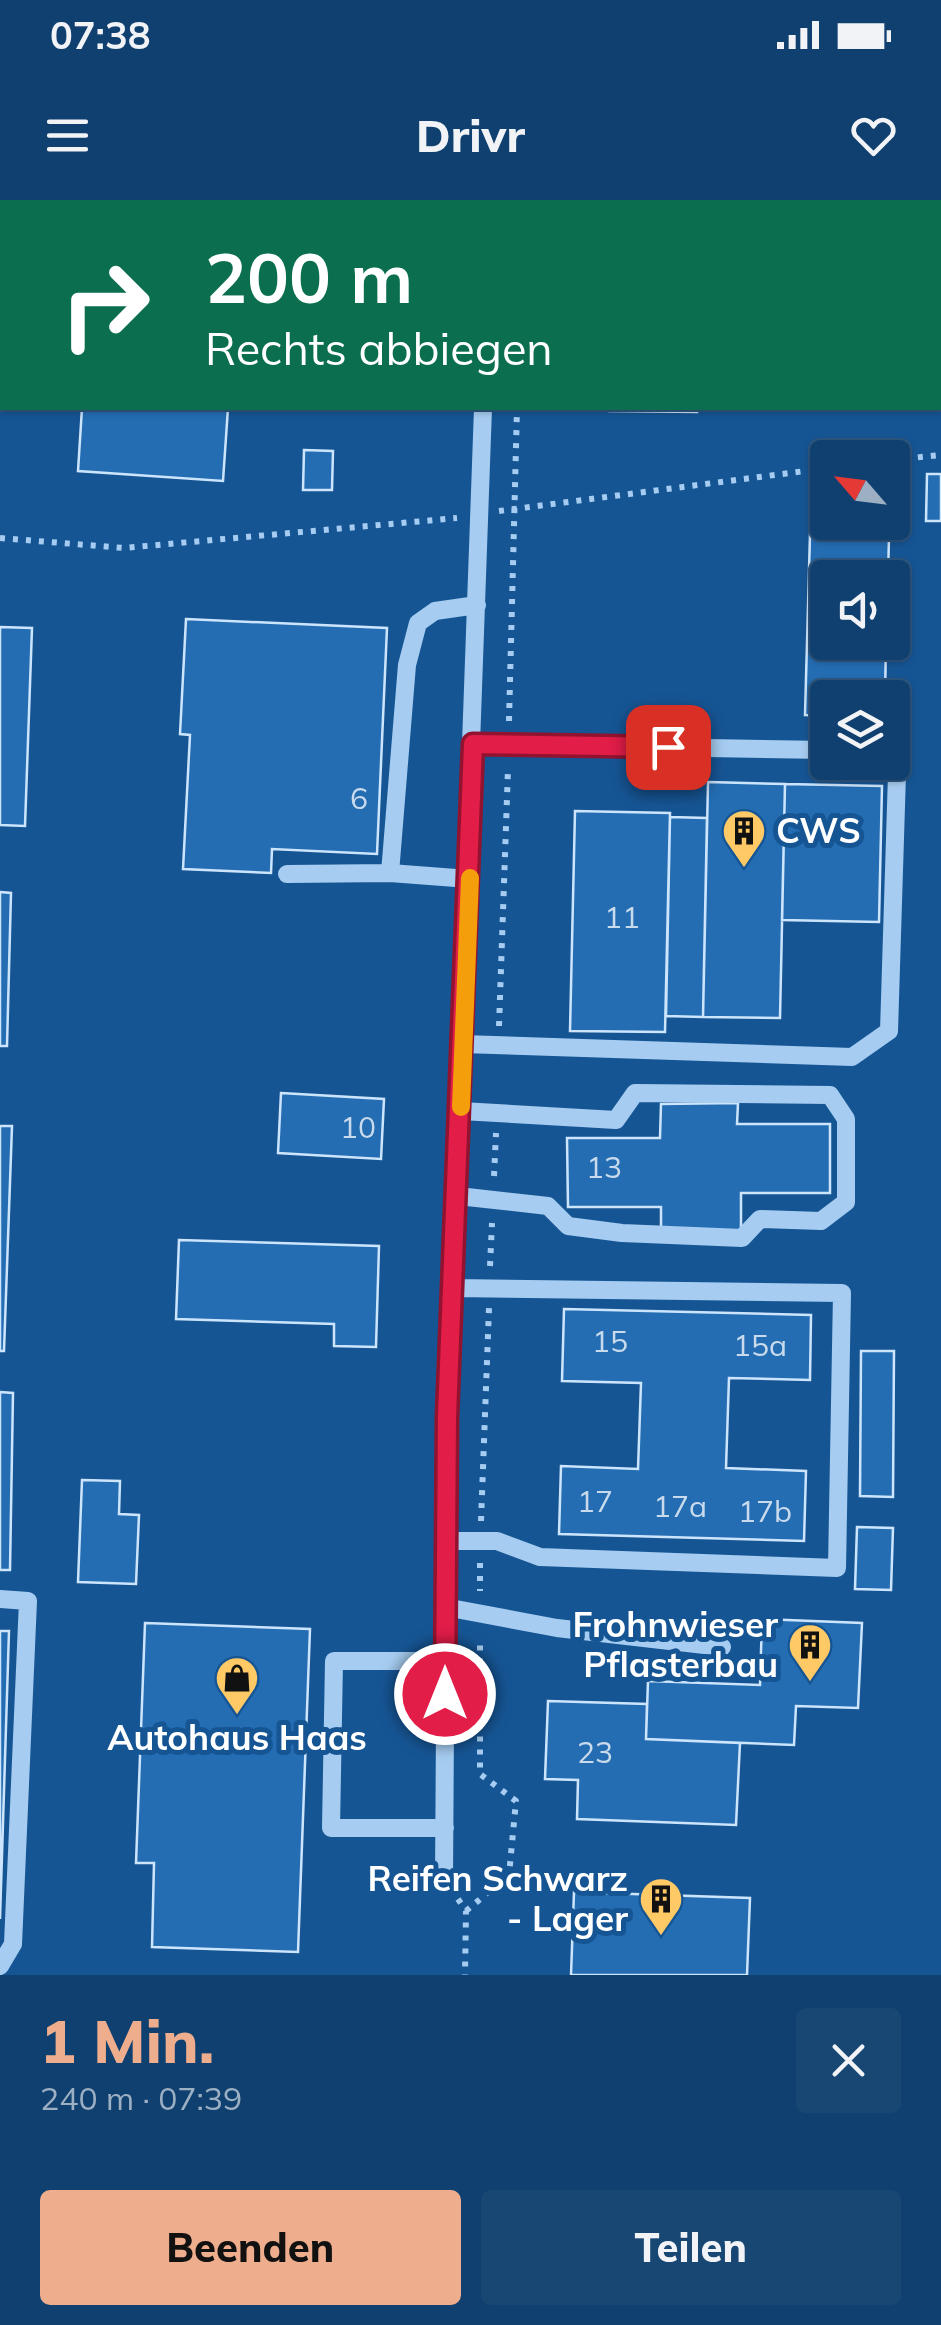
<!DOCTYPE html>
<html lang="de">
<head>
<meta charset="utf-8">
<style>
  :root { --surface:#10406f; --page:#194774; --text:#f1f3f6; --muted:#9cafc3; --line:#305982; --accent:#eead8d }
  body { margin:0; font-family:Mulish,sans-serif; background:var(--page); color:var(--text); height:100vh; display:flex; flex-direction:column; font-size:38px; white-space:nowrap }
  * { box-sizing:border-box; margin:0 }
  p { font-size:32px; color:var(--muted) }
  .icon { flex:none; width:55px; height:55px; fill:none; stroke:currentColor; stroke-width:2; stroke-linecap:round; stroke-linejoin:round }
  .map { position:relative; height:1775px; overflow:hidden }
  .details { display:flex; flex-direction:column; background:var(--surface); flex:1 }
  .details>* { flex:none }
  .banner { position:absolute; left:0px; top:0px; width:942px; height:210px; box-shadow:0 2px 8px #0004,0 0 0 2px var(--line); background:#0b6e4f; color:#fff; overflow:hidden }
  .needle { width:65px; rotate:298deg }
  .controls { position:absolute; left:810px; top:240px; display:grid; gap:20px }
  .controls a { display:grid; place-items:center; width:100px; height:100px; border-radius:10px; background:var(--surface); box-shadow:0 2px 8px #0004,0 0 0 2px var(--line); font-size:50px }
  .pin { position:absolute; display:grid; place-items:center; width:85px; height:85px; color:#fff; margin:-42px; border-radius:20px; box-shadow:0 5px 15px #0006 }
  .me { position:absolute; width:110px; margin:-55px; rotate:0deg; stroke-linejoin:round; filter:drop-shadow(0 0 8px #0008) }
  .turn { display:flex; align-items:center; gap:35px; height:210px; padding:0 40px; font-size:45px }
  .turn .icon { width:130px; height:130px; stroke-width:2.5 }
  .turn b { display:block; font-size:70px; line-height:85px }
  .round { display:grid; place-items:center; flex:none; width:105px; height:105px; border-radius:10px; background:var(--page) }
  .headline { display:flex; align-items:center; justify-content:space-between; height:170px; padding:0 40px }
  h1 { font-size:60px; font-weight:800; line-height:75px; color:var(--accent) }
  .primary-button { display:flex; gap:20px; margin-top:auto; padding:20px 40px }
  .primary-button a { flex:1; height:115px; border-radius:10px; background:var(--accent); color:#111; font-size:40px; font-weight:800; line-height:115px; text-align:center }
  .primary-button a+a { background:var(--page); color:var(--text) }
  .status { display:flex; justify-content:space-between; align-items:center; height:70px; padding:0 50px; background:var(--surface); direction:ltr }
  .status svg { height:28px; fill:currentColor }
  header { display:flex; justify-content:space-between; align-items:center; height:130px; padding:0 40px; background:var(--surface); font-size:45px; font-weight:800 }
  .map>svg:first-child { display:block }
  .building { fill:#246db3; stroke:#cde5fc; stroke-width:2.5 }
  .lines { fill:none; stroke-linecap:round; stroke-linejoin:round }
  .path { stroke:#a6cdf1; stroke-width:6; stroke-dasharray:5 8; stroke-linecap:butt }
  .minor { stroke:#a6cdf1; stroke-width:18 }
  .route-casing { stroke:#92132f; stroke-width:25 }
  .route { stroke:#e11d48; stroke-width:18 }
  .slow { stroke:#f59e0b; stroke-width:18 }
  .labels { text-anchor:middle; stroke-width:10; stroke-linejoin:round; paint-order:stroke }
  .number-label { font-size:30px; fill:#c8daec }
  .poi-label { font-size:35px; font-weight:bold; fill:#fff; stroke:#165594; text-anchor:end }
</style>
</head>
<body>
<div class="status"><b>07:38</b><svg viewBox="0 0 49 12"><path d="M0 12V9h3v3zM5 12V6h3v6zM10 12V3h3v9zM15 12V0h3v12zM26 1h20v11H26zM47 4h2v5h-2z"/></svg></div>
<header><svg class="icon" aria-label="menu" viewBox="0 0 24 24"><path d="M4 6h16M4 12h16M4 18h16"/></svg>Drivr<svg class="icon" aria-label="heart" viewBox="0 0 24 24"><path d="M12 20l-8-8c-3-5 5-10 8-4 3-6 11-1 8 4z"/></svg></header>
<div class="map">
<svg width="941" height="1775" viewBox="0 0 941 1775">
  <rect width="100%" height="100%" fill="#165594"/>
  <path class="building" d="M116,0H242L116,2Z
    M259,0H402L259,2Z
    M82,208H228L223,281L78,271Z
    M609,208H697V212L609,211Z
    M304,250L333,251L332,290H303Z
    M927,274H941V321H926Z
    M810,334L889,336L888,378H828V442H886L885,498H828V516L805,515Z
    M186,419L387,428L377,654L272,649L271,673L183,669L190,535L180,534Z
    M0,427L32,428L25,626L0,625Z
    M708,582L785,584L780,818L703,817Z
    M785,584L882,586L879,722L782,720Z
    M575,611L670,613L665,832L570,831Z
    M670,617L707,618L703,817L666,816Z
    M0,692L11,693L7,846H0Z
    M281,893L384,899L381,959L278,953Z
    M738,903L737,924H830V993H741V1032L661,1033V1007H568L567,938H660L661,904Z
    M0,926H12L4,1151H0Z
    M179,1040L379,1046L376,1147L334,1146V1124L176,1119Z
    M564,1109L811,1115L810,1180L729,1178L726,1268L806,1271L804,1341L559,1334L561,1266L638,1269L641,1183L562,1181Z
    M861,1151H894L893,1297L860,1296Z
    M0,1192L13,1193L10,1370H0Z
    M82,1280L120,1281L119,1314L139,1315L136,1384L78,1382Z
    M857,1327L893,1328L891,1390L855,1389Z
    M762,1419L862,1423L858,1508L796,1506L794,1545L646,1539L648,1481L760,1485Z
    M145,1423L310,1429L298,1752L152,1747L154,1663H136Z
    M0,1431H9L0,1719Z
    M548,1501L647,1504L646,1539L740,1543L736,1625L577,1619L578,1580L545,1579Z
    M574,1692L750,1698L747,1775H571Z"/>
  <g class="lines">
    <path class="path" d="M522,2V0
      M892,260L941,255
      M499,311L828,268
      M0,338L124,348L457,318
      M509,521L517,208
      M499,826L508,569
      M494,976L496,933
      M490,1066L492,1023
      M481,1321L489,1108
      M480,1363V1391
      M458,1699L466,1711L465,1775
      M466,1711L509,1675L516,1601L480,1574V1438"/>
    <path class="minor" d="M747,0V2
      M492,2V0
      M473,544L828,550
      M390,673L407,465L418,423L435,411L477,405
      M287,674L390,673L469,679
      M462,844L852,857L889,831L897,574L889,562
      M458,996L548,1006L568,1026L622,1033L742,1038L760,1019L821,1021L846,1002V919L830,895L635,893L616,920L461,911
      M445,1341H497L540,1357L837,1368L842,1093L454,1088
      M0,1399L28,1401L13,1744L0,1766
      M445,1407L557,1428L722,1447
      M445,1628H331L334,1461H445
      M444,1680L447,1217L483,208"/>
  </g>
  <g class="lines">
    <g class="route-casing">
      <path id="route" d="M445,1494L447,1217L473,544L668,547"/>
    </g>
    <use href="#route" class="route"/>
    <path class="slow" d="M461,907L470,678"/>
  </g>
  <defs>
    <g id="building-pin" transform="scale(2.25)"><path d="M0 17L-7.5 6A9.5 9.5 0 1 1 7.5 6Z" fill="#ffc966" stroke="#165594"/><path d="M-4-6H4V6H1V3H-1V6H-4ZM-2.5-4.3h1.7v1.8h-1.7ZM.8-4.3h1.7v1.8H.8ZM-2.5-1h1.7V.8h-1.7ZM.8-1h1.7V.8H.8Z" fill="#111"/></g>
    <g id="shop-pin" transform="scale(2.25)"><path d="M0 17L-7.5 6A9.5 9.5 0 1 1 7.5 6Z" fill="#ffc966" stroke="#165594"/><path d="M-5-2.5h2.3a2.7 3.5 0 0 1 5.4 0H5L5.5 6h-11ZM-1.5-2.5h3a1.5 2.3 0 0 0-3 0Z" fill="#111"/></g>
  </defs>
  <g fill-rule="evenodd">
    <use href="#building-pin" x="744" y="631"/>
    <use href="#building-pin" x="810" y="1445"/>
    <use href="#shop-pin" x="237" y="1478"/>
    <use href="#building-pin" x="661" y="1699"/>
  </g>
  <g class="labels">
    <g class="number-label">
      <text x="359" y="609">6</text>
      <text x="622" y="728">11</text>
      <text x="358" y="938">10</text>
      <text x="604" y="978">13</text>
      <text x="610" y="1152">15</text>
      <text x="760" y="1156">15a</text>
      <text x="595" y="1312">17</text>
      <text x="680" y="1317">17a</text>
      <text x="765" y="1322">17b</text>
      <text x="595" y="1563">23</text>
    </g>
    <g class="poi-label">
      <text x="776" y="643" text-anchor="start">CWS</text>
      <text x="778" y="1437">Frohnwieser<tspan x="778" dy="40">Pflasterbau</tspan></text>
      <text x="237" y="1550" text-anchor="middle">Autohaus Haas</text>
      <text x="628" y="1691">Reifen Schwarz<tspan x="628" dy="40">- Lager</tspan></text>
    </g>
  </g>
</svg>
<div class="controls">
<a><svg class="needle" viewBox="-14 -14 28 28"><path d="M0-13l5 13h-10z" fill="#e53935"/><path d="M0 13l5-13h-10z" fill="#9cafc3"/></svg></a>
<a><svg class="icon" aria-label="sound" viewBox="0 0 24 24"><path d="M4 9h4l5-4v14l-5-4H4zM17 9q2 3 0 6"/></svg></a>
<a><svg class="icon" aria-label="layers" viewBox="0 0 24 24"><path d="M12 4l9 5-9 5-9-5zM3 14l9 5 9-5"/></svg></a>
</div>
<div class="pin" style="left:668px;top:547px;background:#d93025"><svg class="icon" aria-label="arrive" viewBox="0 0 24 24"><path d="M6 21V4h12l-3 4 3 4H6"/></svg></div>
<svg class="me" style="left:445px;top:1494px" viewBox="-20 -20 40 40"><circle r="17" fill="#e11d48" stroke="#fff" stroke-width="3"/><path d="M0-11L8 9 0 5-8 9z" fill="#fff"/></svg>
<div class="banner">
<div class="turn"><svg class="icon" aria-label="right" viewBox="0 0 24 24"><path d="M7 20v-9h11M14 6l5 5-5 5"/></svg><div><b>200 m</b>Rechts abbiegen</div></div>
</div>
</div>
<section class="details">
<div class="headline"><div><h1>1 Min.</h1><p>240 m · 07:39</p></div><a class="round"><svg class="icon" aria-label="close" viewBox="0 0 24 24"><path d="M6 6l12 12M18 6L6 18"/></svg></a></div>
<div class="primary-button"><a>Beenden</a><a>Teilen</a></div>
</section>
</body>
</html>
